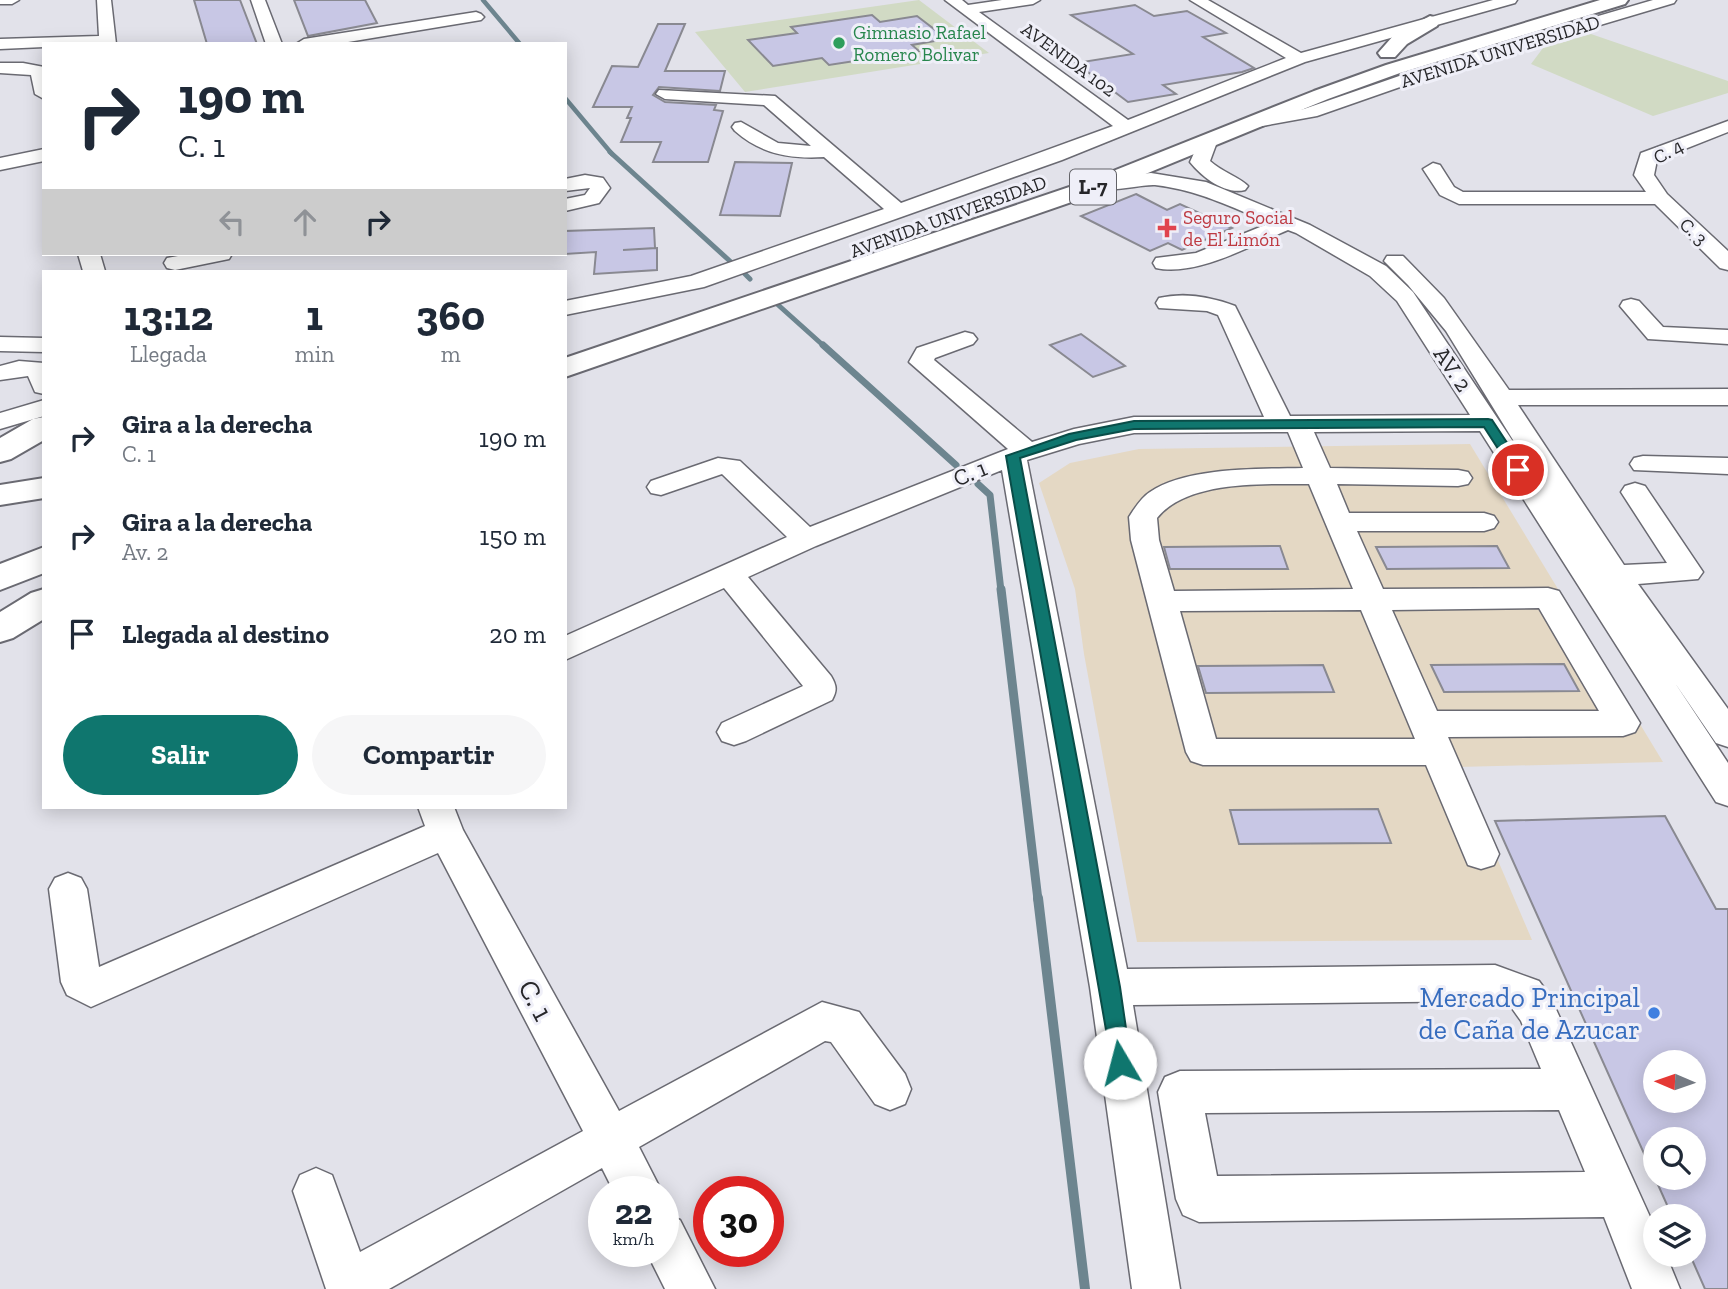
<!DOCTYPE html>
<html lang="es">
<head>
<meta charset="utf-8">
<style>
  :root { --surface:#fff; --page:#f6f6f7; --text:#1f2937; --muted:#747a83; --accent:#0f766e }
  body { margin:0; font-family:"Zilla Slab",serif; background:var(--page); color:var(--text); height:100vh; display:flex; flex-direction:column; font-size:26px; white-space:nowrap }
  * { box-sizing:border-box; margin:0 }
  p { font-size:23px; color:var(--muted) }
  .icon { flex:none; width:38px; height:38px; fill:none; stroke:currentColor; stroke-width:2; stroke-linecap:round; stroke-linejoin:round }
  .map { position:relative; flex:1; overflow:hidden }
  .panel { position:absolute; left:42px; top:270px; width:525px; height:539px; display:flex; flex-direction:column; background:var(--surface); border-radius:0px; box-shadow:0 4px 18px #0003 }
  .panel>* { flex:none }
  .banner { position:absolute; left:42px; top:42px; width:525px; height:214px; border-radius:0px; box-shadow:0 4px 18px #0003; background:#fff; color:var(--text); overflow:hidden }
  .needle { width:46px; rotate:272deg }
  .tools { position:absolute; left:1643px; top:1050px; display:grid; gap:14px }
  .tools a { display:grid; place-items:center; width:63px; height:63px; border-radius:50%; background:var(--surface); box-shadow:0 4px 18px #0003; font-size:35px }
  .speed { position:absolute; left:588px; top:1176px; display:flex; gap:14px; font-size:35px; font-weight:700; text-align:center }
  .speed>* { display:grid; place-content:center; width:91px; height:91px; border-radius:50%; background:var(--surface); box-shadow:0 4px 18px #0003; line-height:1 }
  .speed small { font-size:18px; font-weight:400 }
  .speed .limit { border:10px solid #d22; background:#fff; color:#111 }
  .pin { position:absolute; display:grid; place-items:center; width:60px; height:60px; color:#fff; margin:-30px; border:4px solid #fff; border-radius:50%; box-shadow:0 2px 7px #0007 }
  .me { position:absolute; width:77px; margin:-38px; rotate:352deg; stroke-linejoin:round; filter:drop-shadow(0 0 5px #0008) }
  .turn { display:flex; align-items:center; gap:24px; height:147px; padding:0 21px; font-size:32px }
  .turn .icon { width:91px; height:91px; stroke-width:2.5 }
  .turn b { display:block; font-size:49px; line-height:60px }
  .lanes { display:flex; align-items:center; height:66px; padding:0 21px; background:#0003; justify-content:center; gap:35px; direction:ltr }
  .lanes .off { opacity:.35 }
  .eta { display:flex; justify-content:space-evenly; align-items:center; height:119px; text-align:center }
  .eta b { font-size:42px; font-weight:700; line-height:49px }
  .action { display:flex; gap:14px; margin-top:auto; padding:14px 21px }
  .action a { flex:1; height:80px; border-radius:42px; background:var(--accent); color:#fff; font-size:28px; font-weight:700; line-height:80px; text-align:center }
  .action a+a { background:var(--page); color:var(--text) }
  ul { padding:0; list-style:none }
  li { display:flex; align-items:center; gap:21px; height:98px; padding:0 21px }
  li div { flex:1 }
  li b { display:block; font-size:26px }
  li em { font-style:normal }
  .map>svg:first-child { display:block }
  .industrial { fill:#e4d8c4 }
  .green { fill:#d1dac4 }
  .lines { fill:none; stroke-linecap:round; stroke-linejoin:round }
  .stream-far4 { stroke:#6d858f; stroke-width:4.5 }
  .stream-far3 { stroke:#6d858f; stroke-width:5 }
  .stream-far2 { stroke:#6d858f; stroke-width:7 }
  .stream-far1 { stroke:#6d858f; stroke-width:9 }
  .stream { stroke:#6d858f; stroke-width:10 }
  .building { fill:#c8c7e5; stroke:#898991; stroke-width:2; fill-rule:evenodd }
  .minor-casing { stroke:#6a6a72; stroke-width:3 }
  .major-casing { stroke:#6a6a72; stroke-width:4 }
  .minor { fill:#fff; fill-rule:evenodd }
  .major { fill:#fff; fill-rule:evenodd }
  .route { fill:#0f766e; stroke:#0a4d48; stroke-width:2 }
  .leisure-dot { fill:#2e9e5b; stroke:#efeff8; stroke-width:2.5 }
  .health-dot { fill:#e0444e; stroke:#efeff8; stroke-width:2.5 }
  .shop-dot { fill:#3f7fe0; stroke:#efeff8; stroke-width:2.5 }
  .labels { text-anchor:middle; stroke-width:6; stroke-linejoin:round; paint-order:stroke }
  .far-leisure-label { font-size:19px; fill:#27864d; stroke:#efeff8; text-anchor:start }
  .far-street-label { font-size:19px; fill:#27272a; stroke:#efeff8 }
  .far-health-label { font-size:19px; fill:#be3a42; stroke:#efeff8; text-anchor:start }
  .shield { fill:#efeff8; stroke:#636368; stroke-width:2 }
  .shield-label { font-size:21px; font-weight:bold; fill:#27272a }
  .street-label { font-size:23px; fill:#27272a; stroke:#efeff8 }
  .near-shop-label { font-size:28px; fill:#366cbe; stroke:#efeff8; text-anchor:end }
  .near-street-label { font-size:28px; fill:#27272a; stroke:#efeff8 }
</style>
</head>
<body>
<div class="map">
<svg width="1728" height="1289" viewBox="0 0 1728 1289">
  <rect width="100%" height="100%" fill="#e2e2ea"/>
  <path class="industrial" d="M1470,444L1663,762L1458,767L1532,940L1137,942L1084,654L1075,589L1039,483L1070,463L1139,449Z"/>
  <path class="green" d="M919,0L989,53L745,92L695,32Z
    M1591,34L1728,81V93L1653,116L1531,64L1543,48Z"/>
  <g class="lines">
    <path class="stream-far4" d="M483,0L520,44
      M565,98L612,154"/>
    <path class="stream-far3" d="M610,152L732,263
      M742,271L750,279
      M776,303L825,347"/>
    <path class="stream-far2" d="M823,345L956,465
      M978,484L990,495L1001,591"/>
    <path class="stream-far1" d="M1001,589L1038,900"/>
    <path class="stream" d="M1038,898L1085,1289"/>
  </g>
  <path class="building" d="M194,0H240L257,44H207Z
    M294,0H365L377,23L308,36Z
    M1135,5L1154,16L1187,11L1226,33L1203,37L1254,68L1242,72L1163,85L1176,94L1128,102L1076,63L1133,54L1071,15Z
    M872,15L880,22L917,16L947,39L912,45L919,51L829,65L822,58L773,66L748,40L797,33L791,27Z
    M658,24H685L665,71H725L720,91L659,87L653,95L665,102L716,105L714,110L723,111L708,162H653L661,142H621L631,118H627L632,107H593L612,66L638,67Z
    M735,162L792,163L780,216L720,215Z
    M1136,194L1167,210L1180,204L1232,228L1182,250L1168,243L1150,251L1081,216Z
    M654,228L655,248L623,250L657,248V270L594,274L596,252L565,254V231Z
    M1081,334L1125,366L1093,377L1050,345Z
    M1280,546L1288,569H1170L1164,547Z
    M1497,546L1509,568L1387,569L1376,547Z
    M1564,664L1579,691L1444,692L1431,665Z
    M1323,665L1334,692L1206,693L1198,666Z
    M1378,809L1391,843L1239,844L1230,810Z
    M1665,816L1716,909H1728V1289H1705L1690,1255H1694V1216H1672L1495,821ZM1656,1062H1694V1101H1656ZM1656,1139H1694V1178H1656Z"/>
  <g class="lines">
    <g class="minor-casing">
      <path id="minor" d="M0,0H19L12,4H0Z
        M97,0H111L116,44H44V47L0,49V39L99,36Z
        M251,0H265L282,44H266Z
        M945,0H962L968,5L1002,0H1040L1033,4L979,12L1128,120L1286,58L1190,0H1208L1301,53L1493,0H1517L1515,3L1305,62L1062,160L704,287L565,315V301L691,276L884,209L824,157C790,159 761,154 735,131L732,127L735,123L741,122L778,143L811,146L764,105L665,99L656,94L659,90L775,96L901,203L1113,126Z
        M1653,0H1676L1674,3L1443,72L1317,116L1251,128L1242,123L1251,118L1304,109L1431,65Z
        M476,12L481,14L484,17L481,20L336,44H296L304,39Z
        M0,63H23L44,67V99L35,94L31,75L0,73Z
        M1728,121V132L1657,160L1654,175L1667,194L1728,251V270L1720,268L1655,204H1459L1440,195L1423,169L1433,163L1440,165L1454,187L1463,192H1646L1634,175L1641,153Z
        M1208,136L1217,142L1210,161C1222,172 1239,177 1248,186L1245,190C1225,195 1202,177 1190,162L1199,142Z
        M44,149V161L0,170V158Z
        M1151,173L1206,182L1310,225L1386,266L1413,292L1526,461L1446,331L1408,285L1384,261L1387,256H1403L1444,298L1509,390L1728,389V405H1518L1624,565L1667,563L1621,492L1625,486L1635,483L1645,486L1703,572L1698,579L1638,584L1728,709V747L1716,743L1675,683L1728,763V806L1716,802L1480,431L1314,432L1330,468L1458,470L1468,472L1472,478L1468,484L1458,486L1337,484L1349,513H1484L1494,516L1498,522L1494,528L1484,531H1357L1383,589L1548,588L1559,591L1640,723L1635,732L1623,736L1448,737L1499,854L1494,865L1481,869L1468,865L1426,765H1203L1191,761L1186,752L1131,540L1129,517C1134,509 1142,497 1150,492C1187,467 1259,469 1303,468L1288,432L1134,433L1079,444L1027,460L1127,969L1495,965L1539,981L1550,996L1656,1230V1255H1666L1680,1289H1632L1604,1217L1199,1222L1183,1215L1176,1199L1158,1092L1165,1077L1180,1071L1541,1069L1521,1021L1511,1007L1495,1001L1133,1005L1180,1289H1132L1090,987L1002,470L816,546L748,577L831,676C837,686 837,691 832,700L746,741L734,745L722,741L717,732L722,723L803,686L724,588L565,660V636L787,537L722,474L661,495L651,493L647,487L651,481L718,458L740,461L810,527L1008,449L909,362L917,348L965,332L973,334L977,339L973,344L935,358L934,360L1032,442L1074,429L1134,417H1264L1218,315L1207,311L1159,308L1156,303L1159,298C1184,292 1212,297 1235,306L1290,416L1470,415L1397,301L1370,276L1296,233L1288,230C1252,245 1196,277 1156,268L1153,263L1156,258L1196,253L1270,223C1231,207 1198,190 1155,185C1139,184 1101,196 1091,184L1101,178ZM1309,484L1353,589L1174,591L1159,540L1157,518C1187,480 1265,484 1309,484ZM1539,608L1599,711H1437L1392,610ZM1361,610L1415,739H1216L1180,611ZM1559,1110L1585,1172L1217,1176L1205,1113Z
        M585,175L603,178L610,188L599,203L565,211V199L585,195L590,188L565,191V179Z
        M78,254H100L105,271H83Z
        M189,254H232L229,259L175,270L167,268L164,263L167,258Z
        M1631,299L1639,301L1663,327L1728,330V344L1648,339L1620,306L1623,301Z
        M0,337L44,338V352L0,351Z
        M19,361L44,363V394L35,392L28,376L0,380V366Z
        M44,400V416L0,429V413Z
        M1643,456L1728,458V474L1634,470L1630,464L1634,458Z
        M418,807H454L463,830L619,1111L822,1002L859,1012L905,1074L911,1089L905,1104L890,1110L875,1104L831,1042L825,1041L639,1147L662,1192H614L602,1168L389,1289H326L293,1191L300,1175L316,1168L332,1175L360,1252L583,1131L438,853L91,1007L67,995L61,982L49,889L55,878L68,873L81,878L87,889L99,967L425,826Z
        M663,1214L680,1220L715,1289H665L646,1251H663Z"/>
    </g>
    <g class="major-casing">
      <path id="major" d="M1600,0H1628L1625,4L1400,73L1328,99L1109,189L565,377V358L1093,179L1314,91L1386,65Z
        M1430,16L1437,18L1439,22L1437,26L1407,44L1395,57H1381L1378,53L1393,36Z
        M44,417V440L11,459L0,462V438L33,419Z
        M44,478V498L0,505V485Z
        M44,547V573L0,590V564Z
        M44,589V619L13,638L0,642V612L31,593Z"/>
    </g>
    <use href="#minor" class="minor"/>
    <use href="#major" class="major"/>
  </g>
  <path class="route" d="M1488,419L1492,420L1525,470L1523,472H1513L1484,427L1134,429L1076,440L1020,458L1120,987L1131,1063L1128,1070L1120,1073L1113,1070L1006,456L1069,434L1134,421Z"/>
  <circle class="leisure-dot" cx="839" cy="43" r="7"/>
  <path class="health-dot" d="M1163.5 217.5h7v7h7v7h-7v7h-7v-7h-7v-7h7z"/>
  <circle class="shop-dot" cx="1654" cy="1013" r="7"/>
  <g class="labels">
    <g class="far-leisure-label">
      <text x="853" y="39">Gimnasio Rafael<tspan x="853" dy="22">Romero Bolivar</tspan></text>
    </g>
    <g class="far-street-label">
      <text transform="translate(1500 51) rotate(-17)" y="7">AVENIDA UNIVERSIDAD</text>
      <text transform="translate(1069 59) rotate(36)" y="7">AVENIDA 102</text>
      <text transform="translate(1668 151) rotate(-28)" y="7">C. 4</text>
      <text transform="translate(948 216) rotate(-20)" y="7">AVENIDA UNIVERSIDAD</text>
      <text transform="translate(1694 231) rotate(43)" y="7">C. 3</text>
    </g>
    <g class="far-health-label">
      <text x="1183" y="224">Seguro Social<tspan x="1183" dy="22">de El Limón</tspan></text>
    </g>
    <rect class="shield" x="1070" y="169.5" width="46" height="35" rx="5"/>
    <g class="shield-label">
      <text x="1093" y="194">L-7</text>
    </g>
    <g class="street-label">
      <text transform="translate(1453 369) rotate(56)" y="8">AV. 2</text>
      <text transform="translate(970 473) rotate(-22)" y="8">C. 1</text>
    </g>
    <g class="near-shop-label">
      <text x="1640" y="1007">Mercado Principal<tspan x="1640" dy="32">de Caña de Azucar</tspan></text>
    </g>
    <g class="near-street-label">
      <text transform="translate(536 1000) rotate(62)" y="10">C. 1</text>
    </g>
  </g>
</svg>
<div class="tools">
<a><svg class="needle" viewBox="-14 -14 28 28"><path d="M0-13l5 13h-10z" fill="#e53935"/><path d="M0 13l5-13h-10z" fill="#747a83"/></svg></a>
<a><svg class="icon" aria-label="search" viewBox="0 0 24 24"><circle cx="10" cy="10" r="6"/><path d="M15 15l6 6"/></svg></a>
<a><svg class="icon" aria-label="layers" viewBox="0 0 24 24"><path d="M12 4l9 5-9 5-9-5zM3 14l9 5 9-5"/></svg></a>
</div>
<div class="speed"><div>22<small>km/h</small></div><div class="limit">30</div></div>
<div class="pin" style="left:1518px;top:470px;background:#d93025"><svg class="icon" aria-label="arrive" viewBox="0 0 24 24"><path d="M6 21V4h12l-3 4 3 4H6"/></svg></div>
<svg class="me" style="left:1120px;top:1063px" viewBox="-20 -20 40 40"><circle r="19" fill="#fff"/><path d="M0-13L10 11 0 6-10 11z" fill="#0f766e"/></svg>
<div class="banner">
<div class="turn"><svg class="icon" aria-label="right" viewBox="0 0 24 24"><path d="M7 20v-9h11M14 6l5 5-5 5"/></svg><div><b>190 m</b>C. 1</div></div>
<div class="lanes"><svg class="icon off" aria-label="left" viewBox="0 0 24 24"><path d="M17 20v-9H6M10 6l-5 5 5 5"/></svg><svg class="icon off" aria-label="ahead" viewBox="0 0 24 24"><path d="M12 20V5M6 11l6-6 6 6"/></svg><svg class="icon" aria-label="right" viewBox="0 0 24 24"><path d="M7 20v-9h11M14 6l5 5-5 5"/></svg></div>
</div>
<section class="panel">
<div class="eta">
<div><b>13:12</b><p>Llegada</p></div>
<div><b>1</b><p>min</p></div>
<div><b>360</b><p>m</p></div>
</div>
<ul>
<li><svg class="icon" aria-label="right" viewBox="0 0 24 24"><path d="M7 20v-9h11M14 6l5 5-5 5"/></svg><div><b>Gira a la derecha</b><p>C. 1</p></div><em>190 m</em></li>
<li><svg class="icon" aria-label="right" viewBox="0 0 24 24"><path d="M7 20v-9h11M14 6l5 5-5 5"/></svg><div><b>Gira a la derecha</b><p>Av. 2</p></div><em>150 m</em></li>
<li><svg class="icon" aria-label="arrive" viewBox="0 0 24 24"><path d="M6 21V4h12l-3 4 3 4H6"/></svg><div><b>Llegada al destino</b></div><em>20 m</em></li>
</ul>
<div class="action"><a>Salir</a><a>Compartir</a></div>
</section>
</div>
</body>
</html>
